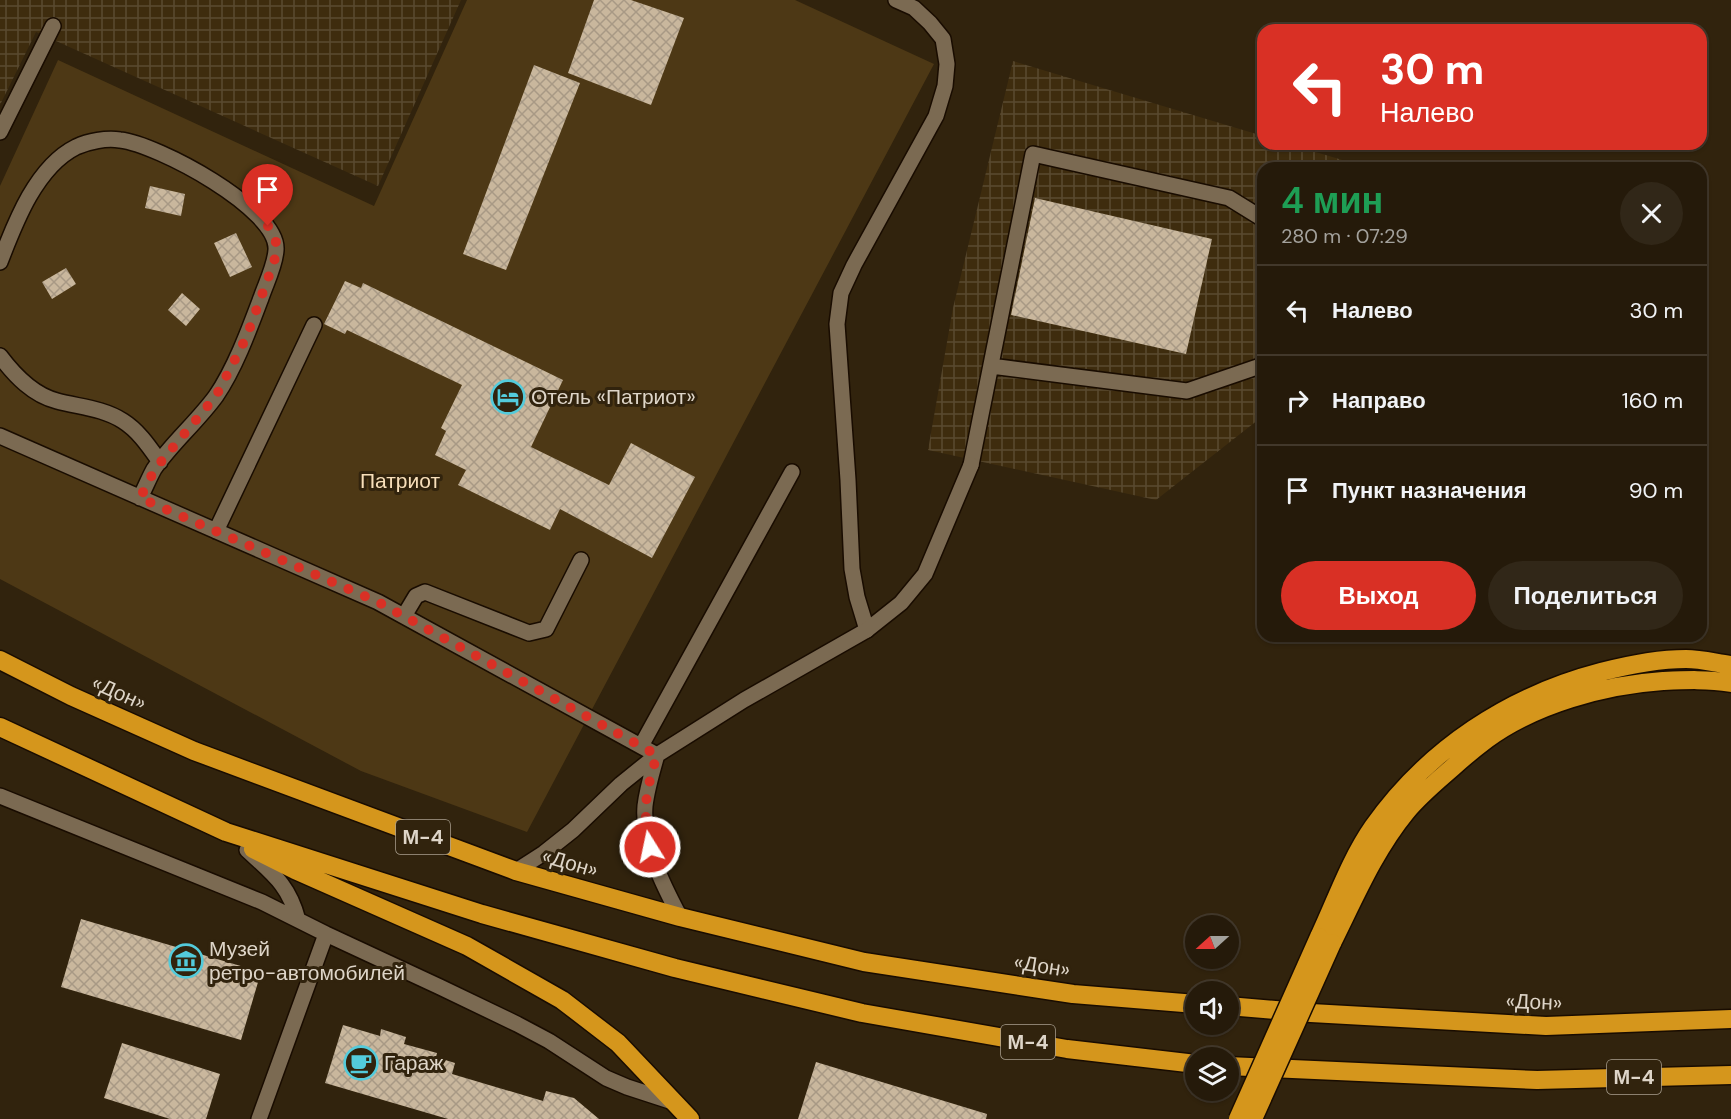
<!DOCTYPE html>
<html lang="ru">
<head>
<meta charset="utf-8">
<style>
  :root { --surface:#251a0a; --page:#312718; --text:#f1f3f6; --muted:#a3a19c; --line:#42382b; --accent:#d93025 }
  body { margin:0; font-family:"DM Sans",sans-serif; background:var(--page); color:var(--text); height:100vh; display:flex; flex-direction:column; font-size:22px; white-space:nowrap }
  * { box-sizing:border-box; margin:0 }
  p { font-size:20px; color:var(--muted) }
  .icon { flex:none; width:33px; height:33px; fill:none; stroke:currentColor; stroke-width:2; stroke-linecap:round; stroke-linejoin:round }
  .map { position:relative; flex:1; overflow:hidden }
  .drawer { position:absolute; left:1257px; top:162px; width:450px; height:480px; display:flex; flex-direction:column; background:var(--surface); border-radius:18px; box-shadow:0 2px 4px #0004,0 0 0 2px var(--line) }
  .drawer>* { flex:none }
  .guide { position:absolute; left:1257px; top:24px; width:450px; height:126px; border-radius:18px; box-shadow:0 2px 4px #0004,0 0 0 2px var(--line); background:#d93025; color:#fff; overflow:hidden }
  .needle { width:39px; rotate:249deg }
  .tools { position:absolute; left:1185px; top:915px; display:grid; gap:12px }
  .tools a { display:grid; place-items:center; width:54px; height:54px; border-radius:50%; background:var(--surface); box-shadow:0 2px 4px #0004,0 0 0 2px var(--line); font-size:30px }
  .pin { position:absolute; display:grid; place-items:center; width:51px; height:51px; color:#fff; margin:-62px -26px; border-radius:50% 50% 50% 0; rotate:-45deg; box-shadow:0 0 6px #0007 }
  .pin .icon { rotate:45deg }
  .me { position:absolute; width:66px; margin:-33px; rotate:350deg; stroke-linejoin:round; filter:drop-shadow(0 0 4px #0008) }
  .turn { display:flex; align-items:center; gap:21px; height:126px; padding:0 24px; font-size:27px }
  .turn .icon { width:78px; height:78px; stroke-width:2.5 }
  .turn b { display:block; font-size:42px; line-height:51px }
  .round { display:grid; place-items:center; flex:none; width:63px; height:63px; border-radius:32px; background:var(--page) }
  .summary { display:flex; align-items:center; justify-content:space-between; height:102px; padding:0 24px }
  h1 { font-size:36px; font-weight:600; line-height:45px; color:#1e9e55 }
  .primary-button { display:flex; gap:12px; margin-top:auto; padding:12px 24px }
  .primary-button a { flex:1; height:69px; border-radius:36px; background:var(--accent); color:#fff; font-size:24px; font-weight:600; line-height:69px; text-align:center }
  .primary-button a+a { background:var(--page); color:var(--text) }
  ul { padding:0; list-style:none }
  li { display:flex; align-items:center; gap:18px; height:90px; padding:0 24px; border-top:2px solid var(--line) }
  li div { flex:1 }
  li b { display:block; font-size:22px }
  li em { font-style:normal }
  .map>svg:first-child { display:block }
  .industrial { fill:url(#industrial-grid) }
  .park { fill:#4d3815 }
  .building { fill:url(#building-cross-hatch) }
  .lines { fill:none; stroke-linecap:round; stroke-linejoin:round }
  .lane-casing { stroke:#190c00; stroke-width:18 }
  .street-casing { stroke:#190c00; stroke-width:18 }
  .highway-casing { stroke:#190c00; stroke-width:21 }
  .lane { stroke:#7b6a52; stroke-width:15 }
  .street { stroke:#7b6a52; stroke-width:15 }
  .highway { stroke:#d5961c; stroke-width:18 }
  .highway-bridge-casing { stroke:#190c00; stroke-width:21; stroke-linecap:butt }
  .highway-bridge { stroke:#d5961c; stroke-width:18 }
  .route { stroke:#d93025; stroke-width:10; stroke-dasharray:0 18 }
  .labels { text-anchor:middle; stroke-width:6; stroke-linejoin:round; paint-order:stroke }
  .shield { fill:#31230d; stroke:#aaa090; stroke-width:1.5 }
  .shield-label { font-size:20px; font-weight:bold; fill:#ded5c8 }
  .poi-label { font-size:21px; fill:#ded5c8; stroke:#31230d; text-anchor:start }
  .park-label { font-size:21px; fill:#f8dfba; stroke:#31230d }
  .street-label { font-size:21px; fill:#ded5c8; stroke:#31230d }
</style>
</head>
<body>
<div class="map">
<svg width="1731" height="1119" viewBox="0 0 1731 1119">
  <defs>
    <pattern id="industrial-grid" width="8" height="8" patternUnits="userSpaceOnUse" patternTransform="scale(1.5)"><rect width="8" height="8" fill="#3e2c0e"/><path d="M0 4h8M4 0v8" fill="none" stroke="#594a30"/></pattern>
    <pattern id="building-cross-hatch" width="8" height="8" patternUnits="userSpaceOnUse" patternTransform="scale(1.5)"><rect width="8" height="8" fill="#c9b79d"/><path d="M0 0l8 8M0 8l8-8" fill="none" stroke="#a89985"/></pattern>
  </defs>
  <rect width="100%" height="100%" fill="#31230d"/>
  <path class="industrial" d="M0,0H461L378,186L36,32L0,105Z
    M1013,61L1263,136V144H1289L1369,168H1263V416L1156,500L928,450L953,308Z"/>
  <path class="park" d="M467,0H795L934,64L527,832L361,771L0,579V186L58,60L374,206Z"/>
  <path class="building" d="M594,0H631L684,18L651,105L568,73Z
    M534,65L580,83L506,270L463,254Z
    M150,186L185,194L181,216L145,208Z
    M1035,198L1212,239L1186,354L1011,315Z
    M236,233L252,267L230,277L214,243Z
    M66,268L76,284L52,299L42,282Z
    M345,281L361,288L363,283L563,380L531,447L609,485L631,443L695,477L652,558L560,509L550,530L458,485L466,470L435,455L446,431L441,428L462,385L347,330L345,334L324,324Z
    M182,293L200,309L186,326L168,310Z
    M81,919L261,972L241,1040L61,987Z
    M343,1025L380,1036L381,1029L406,1037L404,1044L437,1053L436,1057L455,1063L452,1074L543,1101L546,1091L574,1098L599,1119H448L325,1083Z
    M122,1043L220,1074L206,1119H170L104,1098Z
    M816,1062L987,1114L986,1119H798Z"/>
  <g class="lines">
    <g class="lane-casing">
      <path id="lane" d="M0,132L53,26
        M0,262C15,223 36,167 76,147C89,141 106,138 120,140C157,144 279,209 276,250C275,266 266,283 261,298C249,330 235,368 216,396C197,422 172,443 154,469C149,478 145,488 140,498
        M0,356C15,376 33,395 57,401C79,407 103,408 123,421C139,431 150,448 160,462
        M991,366L1187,391L1263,365
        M0,436L378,602L657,755
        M971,465L1033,154L1229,198L1263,219
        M216,531L314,325
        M404,616L416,596L425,592L529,633L546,629L581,560
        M867,630L857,597L852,569L848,480L837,324L841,293L854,265L936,116L945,86L947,64L943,39L930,23L914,8L896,0
        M641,746L792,472
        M0,796L262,902L326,934L440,987L517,1024L549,1041L606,1078L627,1087L676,1103
        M247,850C273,874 289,885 298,920
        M259,1119L326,934"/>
    </g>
    <g class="street-casing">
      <path id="street" d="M657,755C652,772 647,789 645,806C642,844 663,885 680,917
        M516,871L544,853L573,830L621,784L657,755L744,700L867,630L901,603L925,574L971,465"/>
    </g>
    <g class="highway-casing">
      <path id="highway" d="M0,660L71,696L194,751L516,871L680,917L864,962L1073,994L1196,1004
        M0,727L226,832L482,914L675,968L862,1013L1067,1049L1196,1064
        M253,849L295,870L467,946L562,1000L618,1043L690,1119
        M1319,937C1336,901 1350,860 1373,827C1428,749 1509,696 1601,672C1628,665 1657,659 1686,659C1701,659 1716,663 1731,665
        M1332,943C1354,899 1374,851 1406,812C1419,796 1436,782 1452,768C1463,758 1475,748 1487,739C1535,704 1604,685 1663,681C1686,680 1708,679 1731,683
        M1228,1006L1311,1013L1546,1026L1731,1019
        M1228,1066L1537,1080L1731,1075"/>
    </g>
    <use href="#lane" class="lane"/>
    <use href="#street" class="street"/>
    <use href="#highway" class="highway"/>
    <g class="highway-bridge-casing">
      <path id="highway-bridge" d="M1238,1119L1319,937
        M1253,1119L1332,943"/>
    </g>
    <use href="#highway-bridge" class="highway-bridge"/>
  </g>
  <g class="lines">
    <path class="route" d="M268,226L275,237L277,249L274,262L249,330L242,346L216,396L155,469L140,498L378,602L657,755C646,791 642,810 650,847"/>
  </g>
  <defs>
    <g id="hotel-ring" transform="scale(1.725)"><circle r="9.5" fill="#31230d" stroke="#53cbdb" stroke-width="1.5"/><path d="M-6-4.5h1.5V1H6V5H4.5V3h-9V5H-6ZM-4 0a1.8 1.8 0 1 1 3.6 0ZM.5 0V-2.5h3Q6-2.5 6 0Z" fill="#53cbdb"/></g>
    <g id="museum-ring" transform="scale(1.725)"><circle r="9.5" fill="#31230d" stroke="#53cbdb" stroke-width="1.5"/><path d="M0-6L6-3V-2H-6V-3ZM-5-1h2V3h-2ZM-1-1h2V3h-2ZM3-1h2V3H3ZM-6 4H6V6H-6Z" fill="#53cbdb"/></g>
    <g id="cafe-ring" transform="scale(1.725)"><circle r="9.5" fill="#31230d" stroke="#53cbdb" stroke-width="1.5"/><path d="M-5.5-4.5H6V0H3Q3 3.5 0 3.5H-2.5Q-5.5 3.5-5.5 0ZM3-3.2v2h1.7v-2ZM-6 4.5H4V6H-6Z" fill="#53cbdb"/></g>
  </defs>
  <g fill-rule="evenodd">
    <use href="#hotel-ring" x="508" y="397"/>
    <use href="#museum-ring" x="186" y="961"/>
    <use href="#cafe-ring" x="361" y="1063"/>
  </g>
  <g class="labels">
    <g class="shield">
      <rect x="396" y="820" width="54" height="34" rx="4.5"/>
      <rect x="1001" y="1025" width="54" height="34" rx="4.5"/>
      <rect x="1607" y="1060" width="54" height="34" rx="4.5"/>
    </g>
    <g class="shield-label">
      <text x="423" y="844">М-4</text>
      <text x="1028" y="1049">М-4</text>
      <text x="1634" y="1084">М-4</text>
    </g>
    <g class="poi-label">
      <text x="531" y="404">Отель «Патриот»</text>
      <text x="209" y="956">Музей<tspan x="209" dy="24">ретро-автомобилей</tspan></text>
      <text x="384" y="1070">Гараж</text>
    </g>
    <g class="park-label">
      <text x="400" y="488">Патриот</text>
    </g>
    <g class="street-label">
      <text transform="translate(119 693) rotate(24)" y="7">«Дон»</text>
      <text transform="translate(570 863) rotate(16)" y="7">«Дон»</text>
      <text transform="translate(1042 966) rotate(9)" y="7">«Дон»</text>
      <text transform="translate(1534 1002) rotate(2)" y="7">«Дон»</text>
    </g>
  </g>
</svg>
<div class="tools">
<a><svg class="needle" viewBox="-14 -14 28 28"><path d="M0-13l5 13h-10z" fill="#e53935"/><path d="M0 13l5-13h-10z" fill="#a3a19c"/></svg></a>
<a><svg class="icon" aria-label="sound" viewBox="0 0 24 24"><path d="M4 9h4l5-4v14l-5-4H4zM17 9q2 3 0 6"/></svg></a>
<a><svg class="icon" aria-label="layers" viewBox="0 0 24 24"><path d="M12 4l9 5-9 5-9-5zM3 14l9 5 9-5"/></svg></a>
</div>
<div class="pin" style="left:268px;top:226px;background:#d93025"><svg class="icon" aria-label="arrive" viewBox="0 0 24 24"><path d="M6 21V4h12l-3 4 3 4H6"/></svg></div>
<svg class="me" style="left:650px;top:847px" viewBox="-20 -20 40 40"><circle r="17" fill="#d93025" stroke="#fff" stroke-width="3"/><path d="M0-11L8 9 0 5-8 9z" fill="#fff"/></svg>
<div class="guide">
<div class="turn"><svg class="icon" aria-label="left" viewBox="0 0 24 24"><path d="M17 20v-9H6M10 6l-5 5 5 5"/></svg><div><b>30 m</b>Налево</div></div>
</div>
<section class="drawer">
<div class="summary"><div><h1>4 мин</h1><p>280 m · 07:29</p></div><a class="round"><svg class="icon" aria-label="close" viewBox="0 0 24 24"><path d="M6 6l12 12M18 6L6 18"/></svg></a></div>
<ul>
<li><svg class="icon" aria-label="left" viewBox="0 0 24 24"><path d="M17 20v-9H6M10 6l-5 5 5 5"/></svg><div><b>Налево</b></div><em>30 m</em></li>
<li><svg class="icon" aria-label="right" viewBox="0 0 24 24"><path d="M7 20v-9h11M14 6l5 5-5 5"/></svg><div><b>Направо</b></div><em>160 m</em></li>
<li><svg class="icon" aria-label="arrive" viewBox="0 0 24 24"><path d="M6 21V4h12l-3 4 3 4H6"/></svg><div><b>Пункт назначения</b></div><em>90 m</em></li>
</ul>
<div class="primary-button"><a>Выход</a><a>Поделиться</a></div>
</section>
</div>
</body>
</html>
